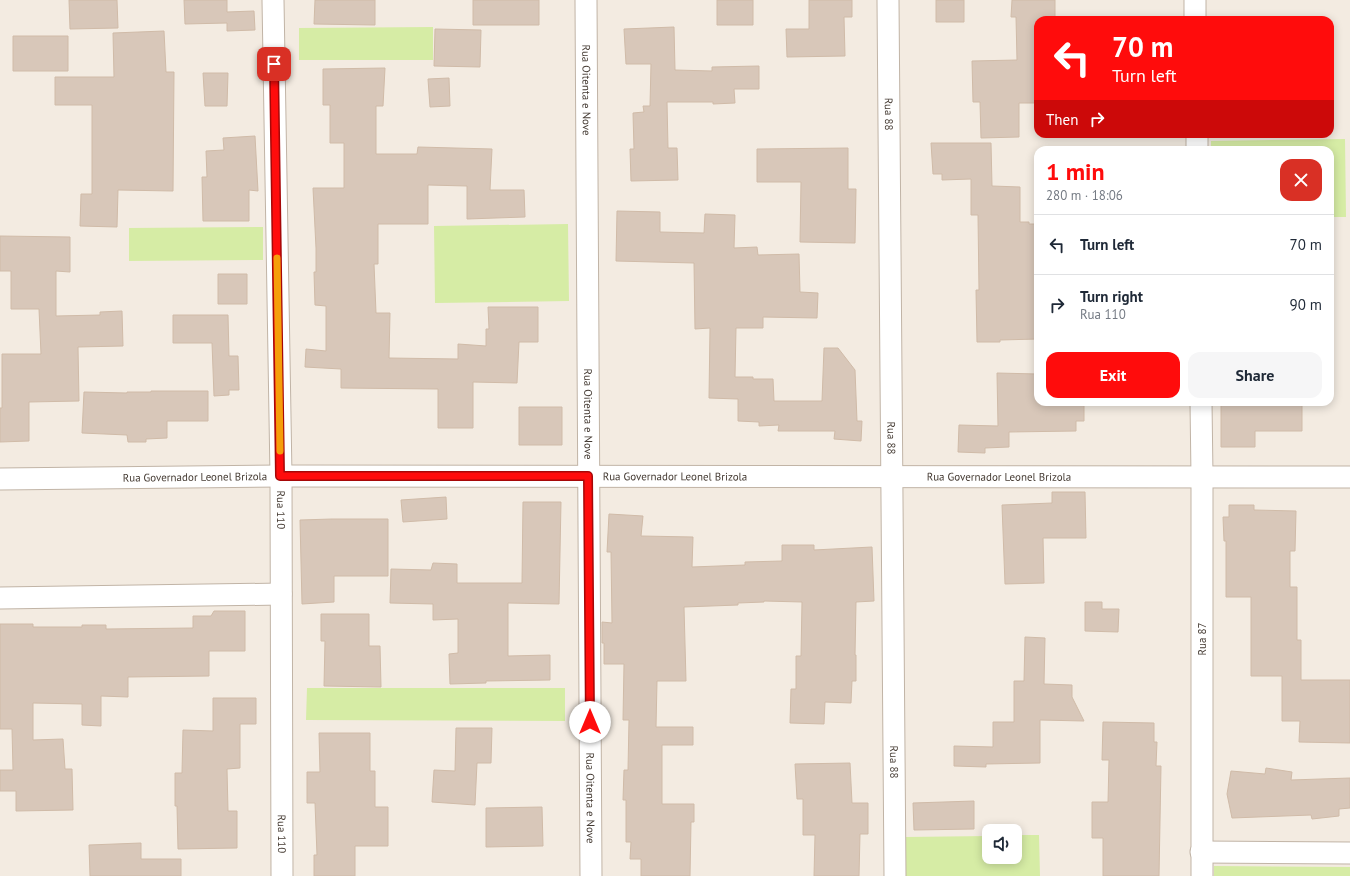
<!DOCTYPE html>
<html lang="en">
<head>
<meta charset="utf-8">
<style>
  :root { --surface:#fff; --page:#f6f6f7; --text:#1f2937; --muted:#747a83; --line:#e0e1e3; --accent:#ff0c0c }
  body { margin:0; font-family:"PT Sans",sans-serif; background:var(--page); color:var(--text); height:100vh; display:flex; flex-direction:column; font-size:15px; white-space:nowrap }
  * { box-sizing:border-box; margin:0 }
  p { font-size:13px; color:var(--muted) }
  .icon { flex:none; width:22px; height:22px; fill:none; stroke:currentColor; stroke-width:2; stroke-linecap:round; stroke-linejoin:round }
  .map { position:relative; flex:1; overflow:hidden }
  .panel { position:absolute; left:1034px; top:146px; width:300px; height:260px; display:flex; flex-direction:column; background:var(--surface); border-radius:12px; box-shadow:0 2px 10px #0003 }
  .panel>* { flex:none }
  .banner { position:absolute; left:1034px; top:16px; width:300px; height:122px; border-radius:12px; box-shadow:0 2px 10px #0003; background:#ff0c0c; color:#fff; overflow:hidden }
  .tools { position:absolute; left:982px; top:824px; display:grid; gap:8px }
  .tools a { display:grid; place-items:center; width:40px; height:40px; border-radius:8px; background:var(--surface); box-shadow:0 2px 10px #0003; font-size:20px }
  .pin { position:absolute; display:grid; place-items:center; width:34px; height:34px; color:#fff; margin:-17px; border-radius:8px; box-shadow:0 2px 6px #0006 }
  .me { position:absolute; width:44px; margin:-22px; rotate:0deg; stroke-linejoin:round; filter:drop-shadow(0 0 3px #0008) }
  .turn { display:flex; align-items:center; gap:14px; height:84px; padding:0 12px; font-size:18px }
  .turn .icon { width:52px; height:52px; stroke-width:2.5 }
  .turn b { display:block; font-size:28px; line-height:34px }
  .then { display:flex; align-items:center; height:38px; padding:0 12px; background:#0003; gap:8px; font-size:15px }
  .round { display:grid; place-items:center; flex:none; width:42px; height:42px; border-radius:12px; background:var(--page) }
  .summary { display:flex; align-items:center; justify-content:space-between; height:68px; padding:0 12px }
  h1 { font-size:24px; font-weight:700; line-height:30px; color:var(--accent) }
  .action { display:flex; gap:8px; margin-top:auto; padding:8px 12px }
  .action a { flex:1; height:46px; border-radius:12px; background:var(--accent); color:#fff; font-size:16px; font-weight:700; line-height:46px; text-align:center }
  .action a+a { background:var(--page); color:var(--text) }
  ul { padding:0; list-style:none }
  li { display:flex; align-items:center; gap:12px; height:60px; padding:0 12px; border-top:1px solid var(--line) }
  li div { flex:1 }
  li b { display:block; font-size:15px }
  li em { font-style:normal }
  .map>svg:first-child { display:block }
  .green { fill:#d6eca5 }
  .building { fill:#d8c7b9; stroke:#d0bba8 }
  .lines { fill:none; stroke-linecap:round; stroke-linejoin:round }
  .street-casing { stroke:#c1b4a6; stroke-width:23 }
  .street { stroke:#fff; stroke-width:21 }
  .route-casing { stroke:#a60808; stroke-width:10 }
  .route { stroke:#ff0c0c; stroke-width:7 }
  .slow { stroke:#f59e0b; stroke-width:7 }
  .labels { text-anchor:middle; stroke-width:4; stroke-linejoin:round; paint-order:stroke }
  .street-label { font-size:11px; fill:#443a32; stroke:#fff }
</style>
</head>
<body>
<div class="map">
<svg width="1350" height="876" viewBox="0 0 1350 876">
  <rect width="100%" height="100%" fill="#f3ebe1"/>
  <path class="green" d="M433,27V60H299V28Z
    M1345,139L1346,217H1330V150H1211V141Z
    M568,224L569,301L435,303L434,226Z
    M263,227V260L129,261V228Z
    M307,688H565V721L306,720Z
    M1015,835H1039L1040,876H906L905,837L989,836V857H1015Z
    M1214,866L1350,867V876H1214Z"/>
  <path class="building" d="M69,0H117L118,28L70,29Z
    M184,0H227V12L254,11L255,30L227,31V23L185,24Z
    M315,0H375V25L314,24Z
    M473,0H539V25H473Z
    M717,0H753V25H717Z
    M809,0H852V17H844L845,56L787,57L786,29H809Z
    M936,0H964V22H936Z
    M1012,0H1055V20H1038V103H1019V137L981,138L980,102H973L972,61L1017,60L1016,17H1011Z
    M674,27L675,70L712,71V67L759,66V89H734L735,103L713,104V102H667L668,148H677L678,180L631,181L630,149H634L633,113L644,112L643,106H650L651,64H626L624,29Z
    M435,29L481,30L480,67L434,66Z
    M164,31L166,72H174L173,191L118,190L117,227L80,226L81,194H92V105H55V77H114L113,33Z
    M13,36H68V71H13Z
    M385,68L383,106H376V154H417L418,147L492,149L490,190H524L525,217L467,219V186L428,185V224H378V264H374L376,313H390L389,358L458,359V344L486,346V329H489L488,307H538V342H519L517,383L473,382V428H438V389L341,388V369L305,367L306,349L326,351V306L315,305L314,272H316V248L313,188H344V143H330V105H323V69Z
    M203,73H228L227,106H205Z
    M449,78L450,106L430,107L428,79Z
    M255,136L258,191L249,190V221H203L202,177H207L206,151L224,150L223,138Z
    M931,143H991L992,186L1020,187V222H1029V224H1038V339L1000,340V342H977L976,290H979L978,215H971V179L942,180V174H933Z
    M848,148V189H856L855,243L800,242L801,182H757V149Z
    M617,211L660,212V232L704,233L705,214L735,215L734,248L757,247L758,255L799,254L800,292L818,293L817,318L763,317V328H736L735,377H753V379H773L774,401H822L824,348H838L855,370L857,421H862L861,441L834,439L835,431H778L779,425L759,426V422L738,421V399L709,398L710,328L695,329L694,263L616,261Z
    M0,236L70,237V272L56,271V316L100,315V312L122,311L123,346L78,347L79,401L29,402V441L0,442V408H2V354H41L39,309H11V271H0Z
    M218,274H247V304H218Z
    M173,315H228L229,356H238L239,390H229V395L214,396L212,343H173Z
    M997,373L1037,374V402H1084V421H1076V431L1009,432V447L985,448V453L958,452L959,425L998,426Z
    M151,391H208V421H167V438L146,439V442H128L127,435L82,433L84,392L127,393V392H151Z
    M1221,402H1302V431H1255V447H1221Z
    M519,407H562V445H519Z
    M1052,492H1085L1086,538H1043L1044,583L1005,584L1002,505L1052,503Z
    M446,497L447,519L403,522L401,500Z
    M523,502H561L559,604L508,603V656L550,655V680L486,681V683L450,684L449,654L458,653V619L433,620V604L390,603L391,569L431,570L433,563L457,564V583H522Z
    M1229,505H1254V510L1296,511L1295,551H1290V587H1297V640H1301V680H1350V743L1299,742L1300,721H1282V676H1251V597H1226V541H1224L1223,517H1229Z
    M609,514L643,516L641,536L693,537L692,567L745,565V562L782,561V545H814V550L872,547L874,601L856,602L855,655H856V681H852L851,703L825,702L824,724L790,723L791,689H796V656H801L802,602L764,601V602L738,603V605L684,607L686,681H657L656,727H693V745H662V804H694V822H691L690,876H641V859H630L631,842H626V800H623L624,770H628L629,720H623L624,664H604V643H602V622L612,623L611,552H607Z
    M332,519H388V576H334V602L302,604L300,520Z
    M1085,602H1102V609H1119L1118,632L1085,631Z
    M214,611H245V651H209V676L128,677V697L101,696V726L82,725V704L33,703V740L63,739L65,769H72L73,810L16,811V791H0V770H13L12,729H0V624H33V627H82V625H106V629L193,628V616H211Z
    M321,614H369V646H380L381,687L324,686L325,641H321Z
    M1025,637L1045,638L1044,684L1072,685V697L1084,721L1040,720V763L986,764V767L954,766V746L993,747V722H1014V681H1024Z
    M213,698H256V724H240V768L227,769L228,811H237V848L178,849L177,806H175V773H182L183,730L213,731Z
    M1103,722L1154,723V742H1157L1156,766H1161L1159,876H1103V838H1092V802H1108L1109,760H1102Z
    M456,728H492L491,763H477L475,805L432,802L434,770L455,771Z
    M319,733H370V771H375V807H388V846H355V876H314V855H317L315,803H307V772H320Z
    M850,763L852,803H868V834H860L859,876H814L815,835H803V799H797L795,764Z
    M1266,768L1292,772L1291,780L1350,778V808L1339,809V816L1312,819L1311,815L1232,818L1227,794L1231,771L1265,774Z
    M974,801V829L914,830L913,803Z
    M542,807L543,846L486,847V808Z
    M141,843V859H181V876H90L89,845Z"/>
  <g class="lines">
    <g class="street-casing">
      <g id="street">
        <path id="s1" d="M273,0L281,476L282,876"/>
        <path id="s2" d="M586,0L591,876"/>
        <path id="s3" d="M888,0L895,876"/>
        <path d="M1195,0V20"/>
        <path d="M1197,134V150"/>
        <path d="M1201,402L1202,476V876"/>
        <path id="s4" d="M0,479L281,476L1350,477"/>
        <path d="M0,598L281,594"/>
        <path d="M1201,852L1350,853"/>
      </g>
    </g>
    <use href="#street" class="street"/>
  </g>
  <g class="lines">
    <g class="route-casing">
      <path id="route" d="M274,64L280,476H588L590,722"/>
    </g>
    <use href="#route" class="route"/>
    <path class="slow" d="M277,258L280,451"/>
  </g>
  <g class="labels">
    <g class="street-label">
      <text dy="4" stroke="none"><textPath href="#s2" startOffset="90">Rua Oitenta e Nove</textPath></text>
      <text dy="4" stroke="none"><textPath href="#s3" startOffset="114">Rua 88</textPath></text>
      <text dy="4" stroke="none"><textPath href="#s2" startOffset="414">Rua Oitenta e Nove</textPath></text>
      <text dy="4" stroke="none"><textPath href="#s3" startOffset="438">Rua 88</textPath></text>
      <text dy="4" stroke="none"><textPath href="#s4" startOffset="675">Rua Governador Leonel Brizola</textPath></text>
      <text dy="4" stroke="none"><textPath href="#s4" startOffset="999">Rua Governador Leonel Brizola</textPath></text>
      <text dy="4" stroke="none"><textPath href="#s4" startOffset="195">Rua Governador Leonel Brizola</textPath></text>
      <text dy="4" stroke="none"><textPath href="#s1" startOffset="510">Rua 110</textPath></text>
      <text transform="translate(1202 639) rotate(-90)" y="4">Rua 87</text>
      <text dy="4" stroke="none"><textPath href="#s3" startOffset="762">Rua 88</textPath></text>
      <text dy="4" stroke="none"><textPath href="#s2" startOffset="798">Rua Oitenta e Nove</textPath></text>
      <text dy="4" stroke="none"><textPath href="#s1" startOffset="834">Rua 110</textPath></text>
    </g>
  </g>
</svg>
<div class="tools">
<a><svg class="icon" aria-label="sound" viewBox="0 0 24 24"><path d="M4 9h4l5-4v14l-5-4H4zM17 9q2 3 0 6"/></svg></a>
</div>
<div class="pin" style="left:274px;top:64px;background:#d93025"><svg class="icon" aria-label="arrive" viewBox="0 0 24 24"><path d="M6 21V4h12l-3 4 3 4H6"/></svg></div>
<svg class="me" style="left:590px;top:722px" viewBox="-20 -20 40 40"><circle r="19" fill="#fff"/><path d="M0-13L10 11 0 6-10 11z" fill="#ff0c0c"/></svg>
<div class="banner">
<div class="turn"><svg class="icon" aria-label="left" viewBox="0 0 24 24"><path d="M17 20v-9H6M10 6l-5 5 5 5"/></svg><div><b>70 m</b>Turn left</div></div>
<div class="then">Then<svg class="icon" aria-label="right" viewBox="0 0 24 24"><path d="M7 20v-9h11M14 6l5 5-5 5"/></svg></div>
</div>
<section class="panel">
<div class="summary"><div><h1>1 min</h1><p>280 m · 18:06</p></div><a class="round" style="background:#d93025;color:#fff"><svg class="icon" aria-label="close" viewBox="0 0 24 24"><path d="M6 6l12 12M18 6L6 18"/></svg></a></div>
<ul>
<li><svg class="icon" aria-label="left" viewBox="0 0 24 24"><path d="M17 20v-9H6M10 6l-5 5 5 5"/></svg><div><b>Turn left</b></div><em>70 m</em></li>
<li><svg class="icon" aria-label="right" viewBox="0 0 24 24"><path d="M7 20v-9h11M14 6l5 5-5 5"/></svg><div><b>Turn right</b><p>Rua 110</p></div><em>90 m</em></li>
</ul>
<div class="action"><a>Exit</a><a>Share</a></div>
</section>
</div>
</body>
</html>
